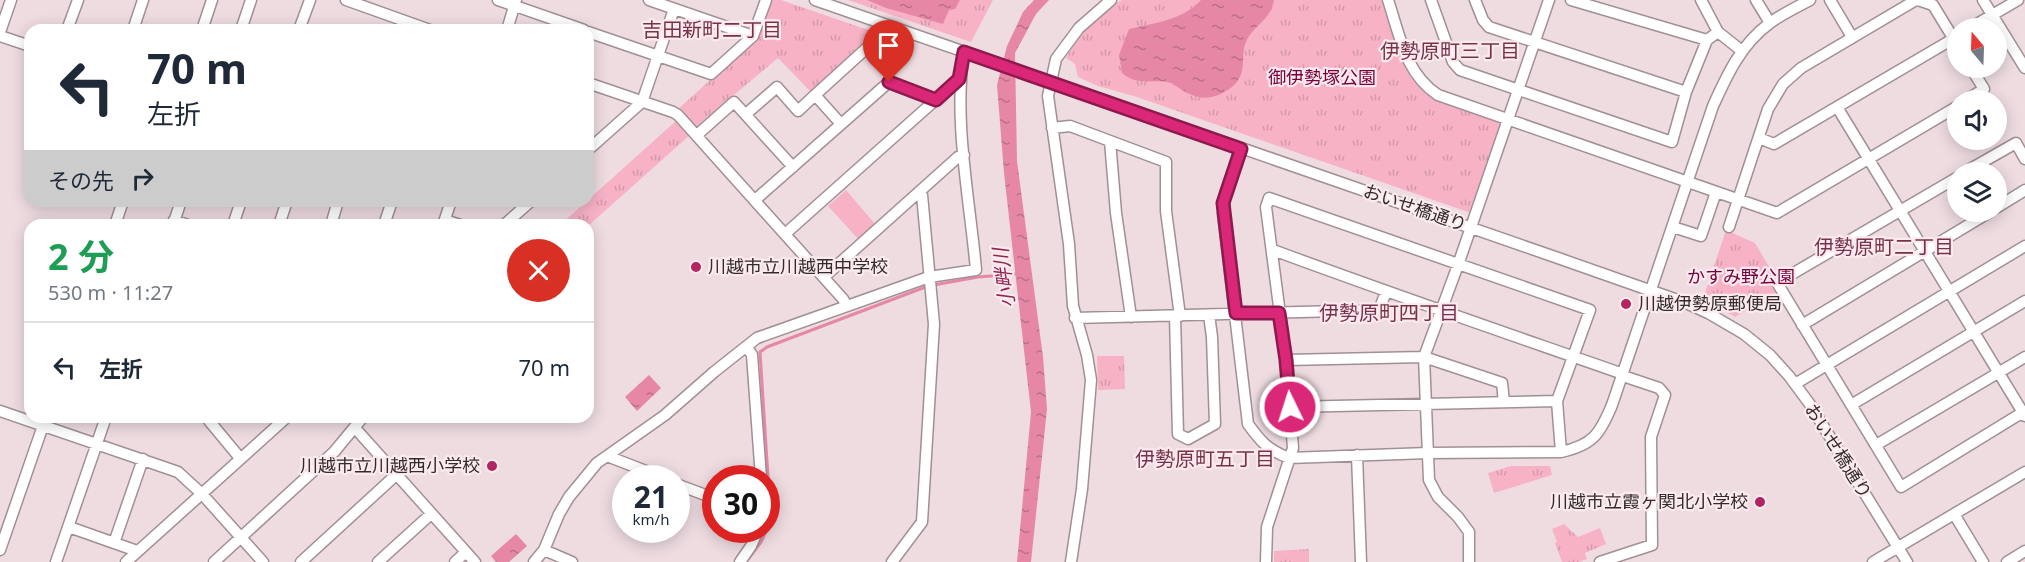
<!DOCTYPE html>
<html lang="ja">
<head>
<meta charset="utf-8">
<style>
  :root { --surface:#fff; --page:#f2f2f3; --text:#1f2937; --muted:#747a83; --line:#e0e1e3 }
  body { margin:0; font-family:"Noto Sans","Noto Sans JP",sans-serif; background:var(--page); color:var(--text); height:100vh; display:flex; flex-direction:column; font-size:22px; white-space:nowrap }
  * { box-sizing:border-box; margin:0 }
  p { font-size:20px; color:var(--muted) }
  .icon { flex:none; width:33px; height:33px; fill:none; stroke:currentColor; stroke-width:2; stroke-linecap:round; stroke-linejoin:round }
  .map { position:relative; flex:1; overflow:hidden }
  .drawer { position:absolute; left:24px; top:219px; width:570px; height:204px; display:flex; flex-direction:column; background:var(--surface); border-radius:18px; box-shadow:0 3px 15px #0003 }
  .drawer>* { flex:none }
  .banner { position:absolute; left:24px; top:24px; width:570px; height:183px; border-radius:18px; box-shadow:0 3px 15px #0003; background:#fff; color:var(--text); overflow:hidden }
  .needle { width:39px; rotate:341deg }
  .buttons { position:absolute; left:1947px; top:18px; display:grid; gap:12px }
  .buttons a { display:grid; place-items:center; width:60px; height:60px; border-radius:50%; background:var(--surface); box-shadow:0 3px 15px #0003; font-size:30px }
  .speed { position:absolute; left:612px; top:465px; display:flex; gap:12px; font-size:30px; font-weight:700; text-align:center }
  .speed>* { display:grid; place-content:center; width:78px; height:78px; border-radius:50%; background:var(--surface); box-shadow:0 3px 15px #0003; line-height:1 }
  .speed small { font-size:15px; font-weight:400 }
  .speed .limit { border:9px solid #d22; background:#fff; color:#111 }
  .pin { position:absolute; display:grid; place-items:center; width:51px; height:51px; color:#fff; margin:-62px -26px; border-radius:50% 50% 50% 0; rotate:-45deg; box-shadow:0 0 6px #0007 }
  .pin .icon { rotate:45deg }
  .me { position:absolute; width:66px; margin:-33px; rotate:356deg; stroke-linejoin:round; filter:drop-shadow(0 0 4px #0008) }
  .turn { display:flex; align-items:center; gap:21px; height:126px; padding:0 24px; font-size:27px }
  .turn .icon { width:78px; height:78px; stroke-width:2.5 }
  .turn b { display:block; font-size:42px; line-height:51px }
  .then { display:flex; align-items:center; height:57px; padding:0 24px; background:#0003; gap:12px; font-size:22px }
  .round { display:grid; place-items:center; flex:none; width:63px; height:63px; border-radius:32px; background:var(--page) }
  .overview { display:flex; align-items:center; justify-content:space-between; height:102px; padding:0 24px }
  h1 { font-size:36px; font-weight:700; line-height:45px; color:#1e9e55 }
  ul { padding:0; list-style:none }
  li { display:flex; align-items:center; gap:18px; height:90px; padding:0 24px; border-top:2px solid var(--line) }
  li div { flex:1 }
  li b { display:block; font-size:22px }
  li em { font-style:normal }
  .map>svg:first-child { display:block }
  .grass { fill:#f7b2c6 }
  .park { fill:url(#park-tufts) }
  .water { fill:url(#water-ripples) }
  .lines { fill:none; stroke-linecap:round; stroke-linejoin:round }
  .stream { stroke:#e688a5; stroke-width:3 }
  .minor-casing { stroke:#a09094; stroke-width:13 }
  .minor { stroke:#fff; stroke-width:10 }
  .route-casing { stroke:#8e194d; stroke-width:15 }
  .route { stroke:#db2777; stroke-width:10 }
  .poi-dot { fill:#b12561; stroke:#fceaee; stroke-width:2 }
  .labels { text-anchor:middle; stroke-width:4.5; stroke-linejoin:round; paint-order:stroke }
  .park-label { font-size:18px; fill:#75003a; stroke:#fceaee }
  .street-label { font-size:18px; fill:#322c2d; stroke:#fceaee }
  .poi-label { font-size:18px; fill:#322c2d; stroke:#fceaee; text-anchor:start }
  .neighbourhood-label { font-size:20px; fill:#77324a; stroke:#fceaee }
  .water-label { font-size:20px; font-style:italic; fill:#8f214f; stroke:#fceaee }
</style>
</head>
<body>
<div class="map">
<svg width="2025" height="562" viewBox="0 0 2025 562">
  <defs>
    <pattern id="park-tufts" width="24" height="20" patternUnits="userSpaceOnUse" patternTransform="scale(1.5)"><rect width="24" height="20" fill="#f7b2c6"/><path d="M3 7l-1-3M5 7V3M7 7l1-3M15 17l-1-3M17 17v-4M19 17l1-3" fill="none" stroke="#d499aa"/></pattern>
    <pattern id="water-ripples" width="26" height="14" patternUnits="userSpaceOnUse" patternTransform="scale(1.5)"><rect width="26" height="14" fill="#e688a5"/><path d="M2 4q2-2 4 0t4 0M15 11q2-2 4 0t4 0" fill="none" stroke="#bb6f87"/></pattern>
  </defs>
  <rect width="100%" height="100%" fill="#eedce1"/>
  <path class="grass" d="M846,190L875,224L859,240L828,206Z"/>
  <path class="park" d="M772,0H781L874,32L873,36L812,93L778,58L696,127L678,109L757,38L769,2Z
    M848,0H993L971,42Z
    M1122,0H1381C1392,29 1401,70 1424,91C1442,106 1479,114 1501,121L1502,125L1471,213L1137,97L1098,86L1078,77L1075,64L1066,58C1080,35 1097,13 1122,0Z
    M677,120L690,135L588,226L560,225Z
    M1726,230L1755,243L1774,275L1771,282L1777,292L1735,317L1703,299Z
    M1097,356H1124L1125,389L1098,390Z
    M1511,466H1550L1552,475L1494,493L1488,473Z
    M1564,524L1578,537L1600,528L1606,544L1585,553L1587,559L1578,562H1562L1555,543L1557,542L1552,529Z
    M1309,549V562H1274V551Z"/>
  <path class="water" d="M867,0H960L955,9L949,10L943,24L886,8Z
    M1034,0H1049L1036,14L1015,53L1017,161L1043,357L1047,409L1031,562H1017L1031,412L1004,173L997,85L1007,46L1023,12Z
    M1201,0H1274C1270,22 1254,24 1246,42C1241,53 1245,63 1241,74C1239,81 1233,87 1226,91C1213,99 1202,100 1187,93C1181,90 1176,85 1171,83C1154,78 1138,87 1122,73L1119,55L1129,29C1154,23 1183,20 1201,0Z
    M649,375L661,388L637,411L625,397Z
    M516,534L527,546L509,562H496L491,556Z"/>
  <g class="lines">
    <path class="stream" d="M934,285L978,277L1017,274
      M746,562L761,542L768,527L769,492L760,352L767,347L928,286"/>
    <g class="minor-casing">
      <path id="minor" d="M346,0L430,30
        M498,0L584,30
        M649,0L753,36
        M815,0L1558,258L1686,303L1708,313L1744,334L1770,355L1789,376L1809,403L1907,562
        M1388,0C1400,36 1405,73 1438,95L1777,213L1958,106
        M1431,0L1453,62L1460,70L1672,142L1686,92L1707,40L1718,32
        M1475,0L1483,20L1489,27L1686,92
        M1571,0L1707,40
        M1701,0L1718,32L1742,51
        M1756,0L1770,23
        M1830,0L1852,37
        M1918,0L1933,5L1958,46
        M1983,0L2025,68
        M1970,28L2018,0
        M67,30L78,0
        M133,30L143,0
        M202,30L212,0
        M241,30L251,0
        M299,30L310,0
        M507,30L516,0
        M0,32L11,0
        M588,32L711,74L753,36L766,0
        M0,36L30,46
        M588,83L673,112L678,115L843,299L847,306
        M1966,100L1984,89L1971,68
        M1837,107L2025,416
        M746,114L777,87L798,111L815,95
        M841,124L815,95L880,36L888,25
        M1052,128L1070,126L1166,162V211L1180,316
        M697,135L734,102L793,167
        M1759,138L1774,144L1958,36
        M1110,141L1116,213L1131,317
        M1241,149L1225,194L1223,214L1248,424C1261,442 1268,450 1289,458L1428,453L1561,452C1593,445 1600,434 1612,405L1713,106C1727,75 1741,44 1770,23C1782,14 1797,7 1810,0
        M588,150L642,102L674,9
        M1965,172L2016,143L2025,159
        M1958,177L1780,281L1779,286L1901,487L2025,411
        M755,200L889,82L936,100
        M1996,208L2025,190
        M174,220L188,225
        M445,220L460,225
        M115,225L123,201
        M173,225L181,201
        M233,225L241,201
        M279,225L287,201
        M331,225L338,201
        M384,225L392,201
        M443,225L451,201
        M504,225L531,201
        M1673,227L1701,236L1716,192
        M1729,227L1768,109L1783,84L1801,68L1916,0
        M785,234L959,79
        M1273,250C1389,293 1506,333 1623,374
        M824,277L958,157L964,155
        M1175,316L1178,434L1188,439L1215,424L1212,337L1209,315
        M1075,318L1379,310L1386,292
        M1802,325L1990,212
        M747,347L752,355L761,478
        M1286,360L1424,357L1502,383L1504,402
        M1795,384L2025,246
        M1851,405L2025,301
        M1290,407L1557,401
        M0,411L178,472L202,494L263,562
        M206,417L240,458
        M355,428L475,562
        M1876,445L2025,357
        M1357,455L1361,562
        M607,456L664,478
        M676,484L716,499
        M1954,514L1983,562
        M69,527L137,551
        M114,543L143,459
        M0,550L46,417
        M544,550L572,562
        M56,562L106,417
        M126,562L287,417
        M214,562L334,452L363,417
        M301,562L396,475
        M378,562L431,514
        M455,562L466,552
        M534,562L544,550L559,514L569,497L597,463L665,415L714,372L757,338L929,277L976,270C970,201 953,120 964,52
        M740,562L751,546L758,530
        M892,562L922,522L934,324L922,195L919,192
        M1071,562L1082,489L1091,380L1087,355L1073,306L1069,244L1048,96L1056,59L1079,28L1111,0
        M1266,562L1267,527L1293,448L1286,360L1266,207L1269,198L1590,310L1557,401L1561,452
        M1469,562V532L1458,517L1438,497L1429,480L1424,357L1458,265L1549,0
        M1600,562L1652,545L1651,437L1665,395L1659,388L1623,376
        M1873,562L2025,472
        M2007,562L2025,551"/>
    </g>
    <use href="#minor" class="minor"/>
  </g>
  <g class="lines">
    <g class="route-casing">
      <path id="route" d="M889,82L936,100L959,79L964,52L1241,149L1223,203L1236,313H1279L1286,360L1290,407"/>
    </g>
    <use href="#route" class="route"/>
  </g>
  <g class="poi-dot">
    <circle cx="696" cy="267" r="6"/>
    <circle cx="1626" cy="304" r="6"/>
    <circle cx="492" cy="466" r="6"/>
    <circle cx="1760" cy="502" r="6"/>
  </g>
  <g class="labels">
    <g class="park-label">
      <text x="1322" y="84">御伊勢塚公園</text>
      <text x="1741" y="283">かすみ野公園</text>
    </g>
    <g class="street-label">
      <text transform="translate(1415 208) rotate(19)" y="6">おいせ橋通り</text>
      <text transform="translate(1838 451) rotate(58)" y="6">おいせ橋通り</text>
    </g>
    <g class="poi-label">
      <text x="708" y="273">川越市立川越西中学校</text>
      <text x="1638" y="310">川越伊勢原郵便局</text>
      <text x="480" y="472" text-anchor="end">川越市立川越西小学校</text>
      <text x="1748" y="508" text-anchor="end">川越市立霞ヶ関北小学校</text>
    </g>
    <g class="neighbourhood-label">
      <text x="712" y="37">吉田新町二丁目</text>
      <text x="1450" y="58">伊勢原町三丁目</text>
      <text x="1884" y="254">伊勢原町二丁目</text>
      <text x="1389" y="320">伊勢原町四丁目</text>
      <text x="1205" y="466">伊勢原町五丁目</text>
    </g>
    <g class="water-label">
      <text transform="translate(1004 278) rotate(-97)" y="7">小畔川</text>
    </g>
  </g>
</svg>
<div class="buttons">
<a><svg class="needle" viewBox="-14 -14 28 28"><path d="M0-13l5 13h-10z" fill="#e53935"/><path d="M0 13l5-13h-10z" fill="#747a83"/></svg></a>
<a><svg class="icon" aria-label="sound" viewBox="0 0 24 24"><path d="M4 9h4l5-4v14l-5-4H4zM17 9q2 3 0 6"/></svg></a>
<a><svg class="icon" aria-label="layers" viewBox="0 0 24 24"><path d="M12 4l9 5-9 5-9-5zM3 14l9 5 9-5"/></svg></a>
</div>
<div class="speed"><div>21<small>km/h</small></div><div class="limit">30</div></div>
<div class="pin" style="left:889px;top:82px;background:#d93025"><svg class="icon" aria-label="arrive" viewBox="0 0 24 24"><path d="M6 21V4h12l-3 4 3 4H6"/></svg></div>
<svg class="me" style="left:1290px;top:407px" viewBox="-20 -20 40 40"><circle r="17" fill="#db2777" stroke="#fff" stroke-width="3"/><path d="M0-11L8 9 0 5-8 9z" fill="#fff"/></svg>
<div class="banner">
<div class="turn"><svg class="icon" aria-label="left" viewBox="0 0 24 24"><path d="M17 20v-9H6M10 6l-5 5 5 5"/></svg><div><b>70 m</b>左折</div></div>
<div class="then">その先<svg class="icon" aria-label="right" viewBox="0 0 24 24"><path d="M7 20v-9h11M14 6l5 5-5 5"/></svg></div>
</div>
<section class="drawer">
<div class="overview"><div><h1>2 分</h1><p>530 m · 11:27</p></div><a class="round" style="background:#d93025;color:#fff"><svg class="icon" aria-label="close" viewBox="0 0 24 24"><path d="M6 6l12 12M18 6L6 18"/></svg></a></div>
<ul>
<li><svg class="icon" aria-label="left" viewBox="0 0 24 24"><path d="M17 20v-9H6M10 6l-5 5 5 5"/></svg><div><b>左折</b></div><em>70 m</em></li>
</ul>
</section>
</div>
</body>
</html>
